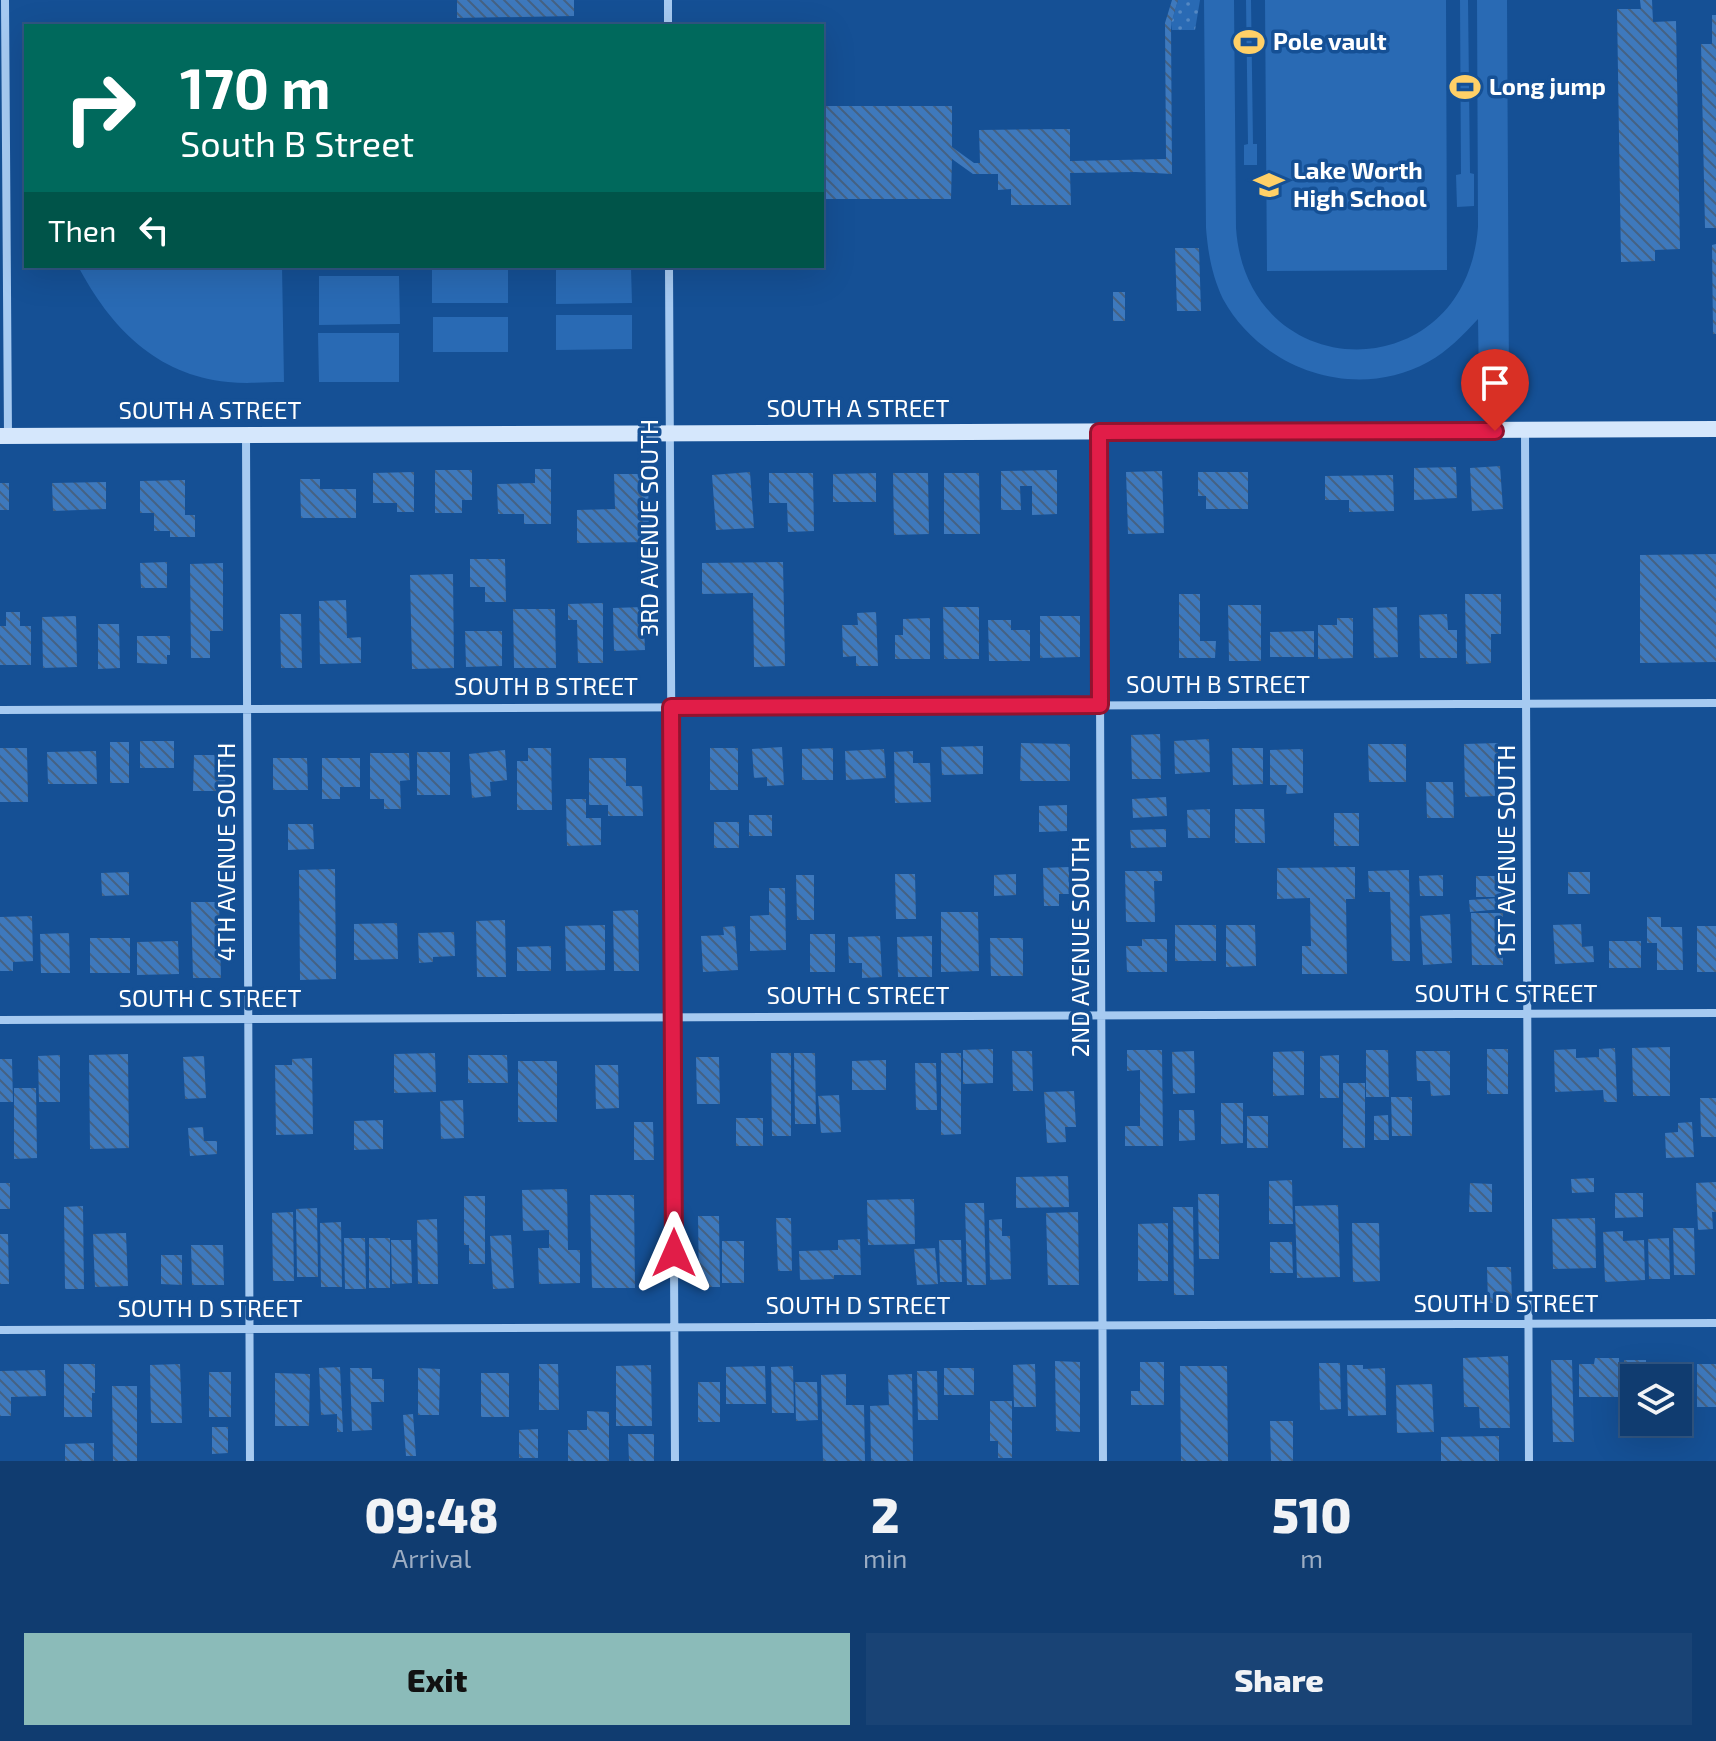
<!DOCTYPE html>
<html lang="en">
<head>
<meta charset="utf-8">
<style>
  :root { --surface:#103c70; --page:#194375; --text:#f1f3f6; --muted:#9cadc3; --line:#305683; --accent:#8bbbb9 }
  body { margin:0; font-family:"Exo 2",sans-serif; background:var(--page); color:var(--text); height:100vh; display:flex; flex-direction:column; font-size:30px; white-space:nowrap }
  * { box-sizing:border-box; margin:0 }
  p { font-size:26px; color:var(--muted) }
  .icon { flex:none; width:44px; height:44px; fill:none; stroke:currentColor; stroke-width:2; stroke-linecap:round; stroke-linejoin:round }
  .map { position:relative; height:1461px; overflow:hidden }
  .details { display:flex; flex-direction:column; background:var(--surface); flex:1 }
  .details>* { flex:none }
  .hud { position:absolute; left:24px; top:24px; width:800px; height:244px; border-radius:0px; box-shadow:0 8px 32px #0002,0 0 0 2px var(--line); background:#00695c; color:#fff; overflow:hidden }
  .fabs { position:absolute; left:1620px; top:1364px; display:grid; gap:16px }
  .fabs a { display:grid; place-items:center; width:72px; height:72px; border-radius:0px; background:var(--surface); box-shadow:0 8px 32px #0002,0 0 0 2px var(--line); font-size:40px }
  .pin { position:absolute; display:grid; place-items:center; width:68px; height:68px; color:#fff; margin:-82px -34px; border-radius:50% 50% 50% 0; rotate:-45deg; box-shadow:0 0 8px #0007 }
  .pin .icon { rotate:45deg }
  .me { position:absolute; width:88px; margin:-44px; rotate:0deg; stroke-linejoin:round; filter:drop-shadow(0 0 6px #0008) }
  .turn { display:flex; align-items:center; gap:28px; height:168px; padding:0 24px; font-size:36px }
  .turn .icon { width:104px; height:104px; stroke-width:2.5 }
  .turn b { display:block; font-size:56px; line-height:68px }
  .then { display:flex; align-items:center; height:76px; padding:0 24px; background:#0003; gap:16px; font-size:30px }
  .eta { display:flex; justify-content:space-evenly; align-items:center; height:136px; text-align:center }
  .eta b { font-size:48px; font-weight:800; line-height:56px }
  .primary-button { display:flex; gap:16px; margin-top:auto; padding:16px 24px }
  .primary-button a { flex:1; height:92px; border-radius:0px; background:var(--accent); color:#111; font-size:32px; font-weight:800; line-height:92px; text-align:center }
  .primary-button a+a { background:var(--page); color:var(--text) }
  .map>svg:first-child { display:block }
  .grass { fill:url(#grass-dots) }
  .pitch { fill:#296ab4 }
  .building { fill:url(#building-back-hatch) }
  .lines { fill:none; stroke-linecap:round; stroke-linejoin:round }
  .street { stroke:#a6caf1; stroke-width:8 }
  .secondary { stroke:#d5e7fc; stroke-width:16 }
  .route-casing { stroke:#92132f; stroke-width:20 }
  .route { stroke:#e11d48; stroke-width:14 }
  .labels { text-anchor:middle; stroke-width:7; stroke-linejoin:round; paint-order:stroke }
  .poi-label { font-size:24px; font-weight:bold; fill:#fff; stroke:#155095; text-anchor:start }
  .street-label { font-size:24px; fill:#fff; stroke:#155095 }
</style>
</head>
<body>
<div class="map">
<svg width="1716" height="1461" viewBox="0 0 1716 1461">
  <defs>
    <pattern id="grass-dots" width="8" height="8" patternUnits="userSpaceOnUse" patternTransform="scale(2)"><rect width="8" height="8" fill="#296ab4"/><path d="M2 2h.1M6 6h.1" fill="none" stroke="#5488c3" stroke-width="1.8" stroke-linecap="round"/></pattern>
    <pattern id="building-back-hatch" width="6" height="6" patternUnits="userSpaceOnUse" patternTransform="scale(2)"><rect width="6" height="6" fill="#3e79bd"/><path d="M-1 5l2 2M0 0l6 6M5-1l2 2" fill="none" stroke="#456284"/></pattern>
  </defs>
  <rect width="100%" height="100%" fill="#155095"/>
  <path class="grass" d="M1178,0H1200L1195,30H1172L1171,24Z"/>
  <path class="pitch" d="M1204,0H1234L1236,228C1247,389 1466,391 1478,227L1477,0H1507L1509,384L1479,385L1478,319C1463,335 1448,351 1428,362C1355,402 1262,370 1223,299C1212,276 1208,253 1206,228Z
    M1246,0H1251L1253,144H1257V165H1244V145L1248,144Z
    M1265,0H1446L1447,270L1267,271Z
    M1460,0H1468L1470,173L1474,174V206L1457,207L1456,175L1461,174Z
    M78,266H282L284,382C266,382 247,384 228,382C156,375 110,327 78,266Z
    M508,268V303H432V269Z
    M631,268L632,303L556,304V269Z
    M319,276H399L400,324L319,325Z
    M556,315H632V349L556,350Z
    M433,317H508V352H433Z
    M318,333H399V382H319Z"/>
  <path class="building" d="M457,0H574V16L457,18Z
    M1172,0H1178L1171,24L1172,174L1136,172L1070,173L1071,205H1011V189L998,190V174H973L952,159L951,199H822V106H952V147L974,163H980L979,130L1070,129V161L1166,159L1165,23Z
    M1640,0H1652L1653,22L1676,21L1680,249L1655,250V261L1621,262L1617,9H1641Z
    M1712,15H1716V228H1705L1701,44H1712Z
    M1716,244V334H1713L1712,245Z
    M1175,248H1199L1201,311H1177Z
    M1113,292H1125V321H1113Z
    M1500,466L1503,509L1472,511L1470,468Z
    M1456,467L1457,498L1414,500V468Z
    M535,469H551V524H524V514H498L497,484L535,483Z
    M435,470H472V500H462V513H435Z
    M1057,470V514L1032,515V486H1020L1021,510H1001V471Z
    M1162,471L1164,533L1128,534L1126,472Z
    M414,472V512H397V503H373V473Z
    M750,472L754,528L716,530L712,475Z
    M1198,472H1248V509H1206V496H1198Z
    M769,473H813L814,531L788,532L787,503H769Z
    M876,473V502H833V474Z
    M893,473H928L929,534L894,535Z
    M944,473H979L980,534H944Z
    M614,474H648L649,542L577,543V510L615,509Z
    M1393,475L1394,511L1349,512V500H1325V476Z
    M300,479H320V489H356V518H301Z
    M185,480V515H195V537H170V531H154V513H140V481Z
    M106,482V509L53,511L52,483Z
    M0,483H9V510H0Z
    M1716,554V662L1640,663V555Z
    M470,559H505L506,602H485V587H470Z
    M167,562V588H141L140,563Z
    M783,562L785,666L754,667L753,593L702,594V563Z
    M223,563V631H210V658H191L190,564Z
    M453,574L454,668L412,669L410,575Z
    M1179,594H1200V641H1216L1215,658H1179Z
    M1465,594H1501V634H1491V663L1466,664Z
    M346,600L347,638L361,637V663L320,664L319,601Z
    M603,603V663H578L577,620H568V604Z
    M1228,605H1261V661H1229Z
    M643,607L645,650L614,651L613,608Z
    M943,607H979V659H944Z
    M1397,607L1398,657L1374,658L1373,608Z
    M513,609H555L556,668H514Z
    M6,612H20V626H31V665H0V626H6Z
    M876,612L878,666H856V656L843,657L842,625H858L857,613Z
    M280,614H301L302,668H281Z
    M1447,614L1448,630H1457V658H1420L1419,615Z
    M76,616L77,667L43,668L42,617Z
    M1040,616H1080V657L1040,658Z
    M930,618V659H895V635H903V619Z
    M1337,618H1353V658L1318,659V625H1337Z
    M988,620H1011V630H1030V661H989Z
    M98,624H119L120,668L98,669Z
    M465,631H502V666L466,667Z
    M1314,631V657H1270V632Z
    M137,636H170V655H167V664L137,663Z
    M1160,734L1161,779H1132L1131,735Z
    M1209,739L1210,772L1175,774L1174,741Z
    M140,741H174V768H140Z
    M110,742H129V783H110Z
    M1021,743L1070,744V781H1020Z
    M1498,743V761H1494L1495,796L1465,797L1464,744Z
    M1368,744H1406V782H1369Z
    M983,746V774L942,775L941,747Z
    M782,747L784,785L767,786V777L754,778L752,749Z
    M0,748H27L28,802H0Z
    M528,748H551L552,810H517V761H528Z
    M710,748H738V790H710Z
    M833,748V780H802V749Z
    M1232,748H1263V784L1233,785Z
    M884,749L886,778L846,780L845,751Z
    M1303,749V793L1286,794L1287,785H1270V750Z
    M505,750L507,780L490,782L491,796L472,798L469,754Z
    M96,751L97,784H48L47,752Z
    M913,751V763H930L931,802L895,803L894,752Z
    M417,752H450V795H417Z
    M370,753H409L410,780L400,781L401,809H384V799H370Z
    M194,755H226L225,791H193Z
    M273,758H307L308,790H273Z
    M322,758H360V787H340V799H322Z
    M589,758H626V786H642L643,816H608V805H589Z
    M1426,782H1453L1454,818H1427Z
    M1166,797L1167,816L1133,818L1132,799Z
    M566,799H586V818H601V845L567,846Z
    M1067,805V831L1039,832V806Z
    M1210,809V838H1188L1187,810Z
    M1235,809H1264L1265,843H1235Z
    M1334,813H1359V846H1334Z
    M749,815H772V836H749Z
    M714,822H739V848H714Z
    M288,824H313L314,849L288,850Z
    M1166,829V847L1131,848L1130,830Z
    M1069,867V894H1059V906H1044L1043,868Z
    M1355,867V899H1346L1347,974H1302V946H1311L1310,898L1277,899V868Z
    M335,869L336,979L300,980L299,870Z
    M1409,870L1410,961H1392L1390,892H1369L1368,871Z
    M1125,871H1162V881H1154L1155,922H1126Z
    M129,872V895L102,896L101,873Z
    M1568,872H1590V894H1568Z
    M895,874H915L916,919H896Z
    M1016,874V895L994,896V875Z
    M796,875H814V920H797Z
    M1443,875V896H1420L1419,876Z
    M1476,876H1501V897H1476Z
    M769,888H785L786,950L750,951V916L769,915Z
    M1500,898L1501,909L1470,912L1469,900Z
    M191,902H219L221,978H193Z
    M638,910L639,971H614L613,911Z
    M941,912H978L979,971L941,972Z
    M1471,913H1503V965H1472Z
    M1450,914L1452,963L1423,965L1420,916Z
    M32,916L33,961L13,962V971H0V917Z
    M1647,917H1661V927H1682L1683,970H1657V943H1647Z
    M505,920L506,977H477L476,921Z
    M397,923L398,959L354,960V924Z
    M1581,924L1582,947L1593,946L1594,962L1555,964L1553,925Z
    M605,925V970L566,971L565,926Z
    M1175,925H1216V961H1175Z
    M1226,925H1255L1256,966L1226,967Z
    M735,926L738,970L703,972L701,936L724,935L723,927Z
    M1697,926H1716V972H1697Z
    M454,932L455,956L433,957V962L419,963L418,933Z
    M69,933L70,973H41L40,934Z
    M810,934H835V972H810Z
    M880,936L882,977L862,978V963H849L848,937Z
    M932,936V977H898L897,937Z
    M90,938H130V973H90Z
    M990,938H1023V976H991Z
    M1142,939H1167V972H1127L1126,946H1142Z
    M178,941L179,974L137,975V942Z
    M1609,941H1641V968H1609Z
    M551,946V971H517V947Z
    M1670,1047V1096H1633L1632,1048Z
    M1615,1048L1617,1102H1604L1603,1090L1555,1092L1554,1050L1576,1049V1058L1599,1057V1049Z
    M993,1049V1083L963,1084V1050Z
    M1487,1049H1508V1094H1487Z
    M1127,1050H1162L1163,1146H1125V1126H1140V1070L1127,1071Z
    M1366,1050H1388L1389,1097H1366Z
    M1012,1051H1032L1033,1091H1013Z
    M1194,1051L1195,1093L1173,1094L1172,1052Z
    M1304,1051V1095L1273,1096V1052Z
    M1416,1051H1450V1095L1431,1096L1430,1081H1417Z
    M435,1053L436,1092L394,1093V1054Z
    M771,1053H791V1136H772Z
    M794,1053H815L816,1124H795Z
    M941,1053H961V1134L941,1135Z
    M128,1054L129,1148L90,1149L89,1055Z
    M60,1055V1102H39L38,1056Z
    M468,1055H507L508,1083H468Z
    M1339,1055V1098H1320V1056Z
    M204,1056L206,1098L185,1099L183,1057Z
    M696,1057H719L720,1104H697Z
    M312,1058L313,1134L276,1135L275,1065H292V1059Z
    M0,1059H12L13,1102H0Z
    M886,1060V1090H852V1061Z
    M518,1061H557V1122H518Z
    M915,1063H936L937,1110H916Z
    M595,1065H618L619,1108L596,1109Z
    M1343,1083H1365V1148H1343Z
    M14,1088H36L37,1158L14,1159Z
    M1074,1091L1076,1127H1065L1066,1142L1047,1143L1044,1092Z
    M839,1095L841,1132L821,1133L818,1096Z
    M1391,1097H1412V1136H1392Z
    M1700,1098H1716V1137H1701Z
    M463,1100L464,1138L441,1139L440,1101Z
    M1221,1103H1243V1143L1221,1144Z
    M1179,1110H1194L1195,1140L1179,1141Z
    M1388,1115L1389,1140H1374V1116Z
    M1247,1116H1268V1148H1247Z
    M736,1118H763V1146H736Z
    M383,1120V1149L354,1150V1121Z
    M634,1122H653L654,1160H634Z
    M1692,1122L1694,1157L1666,1158L1665,1133L1678,1132V1123Z
    M203,1127L204,1141H217V1154L190,1156L188,1128Z
    M1068,1176L1069,1207L1016,1208V1177Z
    M1594,1178V1192L1572,1193L1571,1179Z
    M1292,1180L1293,1224H1269V1181Z
    M1716,1182V1212H1712L1713,1229L1698,1230L1696,1183Z
    M0,1183H10V1209H0Z
    M1470,1183L1492,1184V1212H1469Z
    M567,1189L568,1250H580V1283L539,1284L538,1248H549V1230L523,1231L522,1190Z
    M1615,1193H1643V1217L1615,1218Z
    M1198,1194H1219V1259H1199Z
    M590,1195H634L635,1288H592Z
    M464,1196H485V1264H469V1245H464Z
    M914,1199L915,1244L868,1245L867,1200Z
    M965,1203H984L986,1285H967Z
    M1338,1205L1340,1277L1297,1278L1295,1206Z
    M83,1206L84,1289H65L64,1207Z
    M1173,1207H1193L1194,1295H1174Z
    M317,1208L318,1277H297L296,1209Z
    M293,1212L294,1281H273L272,1213Z
    M1078,1212L1079,1285H1048L1046,1213Z
    M698,1216H719L720,1287H699Z
    M776,1218H791L792,1271H778Z
    M1595,1218L1596,1268L1553,1269L1552,1219Z
    M437,1219L438,1284H418L417,1220Z
    M1002,1219V1236H1010L1011,1279L990,1280L989,1220Z
    M341,1222L342,1287H321L320,1223Z
    M1168,1223V1281H1138V1224Z
    M1352,1223H1379L1380,1281L1353,1282Z
    M1673,1228H1694L1695,1275H1674Z
    M1623,1231V1241L1644,1240L1645,1280L1605,1282L1603,1232Z
    M126,1233L128,1286L95,1287L93,1234Z
    M0,1234H8L9,1284H0Z
    M511,1235L514,1288L493,1289L490,1236Z
    M344,1238H365L366,1289H345Z
    M369,1238H390V1288H369Z
    M1669,1238L1670,1279H1649L1648,1239Z
    M860,1239L861,1275H834V1279L800,1280L799,1251L838,1250V1240Z
    M391,1240H411L412,1283L392,1284Z
    M939,1240H961L962,1282H940Z
    M722,1241H744V1283H722Z
    M1270,1242H1292L1293,1273H1270Z
    M191,1245H223L224,1285H192Z
    M935,1248L938,1284L917,1285L914,1249Z
    M161,1255H182V1285L161,1284Z
    M1487,1267H1511L1512,1302L1488,1303Z
    M1508,1356L1510,1428H1480L1479,1407H1464L1463,1358Z
    M1595,1358H1619L1620,1397H1579V1364H1594Z
    M1551,1360H1572L1574,1442H1553Z
    M1624,1360H1646V1378H1634V1422H1646L1647,1433H1625Z
    M1055,1361L1080,1362V1432L1056,1431Z
    M1140,1362H1164V1405H1131V1391H1140Z
    M1319,1363H1340L1341,1409L1320,1410Z
    M64,1364H95V1393H92V1417H64Z
    M180,1364L182,1423H151L150,1365Z
    M539,1364H558L559,1410H539Z
    M1035,1364L1036,1407H1014L1013,1365Z
    M1697,1364H1716V1407H1697Z
    M651,1365L652,1426H616V1366Z
    M1347,1365H1363V1369L1385,1368L1386,1415L1348,1416Z
    M765,1366L766,1404H726V1367Z
    M793,1366L794,1413H772L771,1367Z
    M1180,1366H1227L1228,1461H1181Z
    M340,1367L343,1432H337V1414L321,1415L319,1368Z
    M350,1368H372V1379H384V1402H371L372,1430L352,1431Z
    M418,1368L440,1369L439,1415H418Z
    M944,1368H974V1395H944Z
    M45,1370L46,1396L11,1397V1416H0V1371Z
    M917,1371H937L938,1420H918Z
    M209,1372H231V1417H209Z
    M275,1373L310,1374L309,1426H275Z
    M481,1373H509V1417H481Z
    M846,1374V1405H864L865,1461H823L821,1375Z
    M912,1374L913,1461H871L870,1406L889,1405L888,1375Z
    M1691,1374L1692,1422H1678V1378H1652V1375Z
    M698,1382H720V1422H698Z
    M795,1382H817L818,1420L796,1421Z
    M1432,1384L1434,1432L1397,1433L1396,1385Z
    M112,1386H137V1461H113Z
    M990,1401H1012V1458H998V1441H990Z
    M587,1411L609,1412V1461H568V1430H587Z
    M413,1414L416,1456H406L403,1415Z
    M1270,1421H1293V1461H1271Z
    M212,1427H228V1453L212,1454Z
    M538,1429V1458H519V1430Z
    M628,1434H654V1461H629Z
    M1499,1436V1461H1441V1437Z
    M94,1443V1461H65V1444Z"/>
  <g class="lines">
    <path class="street" d="M5,0L8,436
      M668,0V26
      M669,266L675,1461
      M1525,430L1529,1461
      M1099,432L1103,1461
      M246,435L250,1461
      M0,710L1716,703
      M0,1020L1716,1013
      M0,1330L1716,1323"/>
    <path class="secondary" d="M0,436L1716,429"/>
  </g>
  <g class="lines">
    <g class="route-casing">
      <path id="route" d="M674,1253L671,707L1100,705L1099,432L1495,431"/>
    </g>
    <use href="#route" class="route"/>
  </g>
  <defs>
    <g id="stadium-bare" transform="scale(2.4)"><path d="M0-5a6.5 5 0 1 0 0 10a6.5 5 0 1 0 0-10ZM-3.5-1.8h7v3.6h-7Z" fill="#ffd067" stroke="#155095" stroke-width="2.5" paint-order="stroke"/></g>
    <g id="school-bare" transform="scale(2.4)"><path d="M0-5L7-2L0 1L-7-2ZM-4 1L0 2.5L4 1V4Q0 6-4 4Z" fill="#ffd067" stroke="#155095" stroke-width="2.5" paint-order="stroke"/></g>
  </defs>
  <g fill-rule="evenodd">
    <use href="#stadium-bare" x="1249" y="42"/>
    <use href="#stadium-bare" x="1465" y="87"/>
    <use href="#school-bare" x="1269" y="185"/>
  </g>
  <g class="labels">
    <g class="poi-label">
      <text x="1273" y="50">Pole vault</text>
      <text x="1489" y="95">Long jump</text>
      <text x="1293" y="179">Lake Worth<tspan x="1293" dy="28">High School</tspan></text>
    </g>
    <g class="street-label">
      <text x="858" y="417">SOUTH A STREET</text>
      <text x="210" y="419">SOUTH A STREET</text>
      <text transform="translate(650 528) rotate(-90)" y="8">3RD AVENUE SOUTH</text>
      <text x="1218" y="693">SOUTH B STREET</text>
      <text x="546" y="695">SOUTH B STREET</text>
      <text transform="translate(1507 850) rotate(-90)" y="8">1ST AVENUE SOUTH</text>
      <text transform="translate(227 852) rotate(-90)" y="8">4TH AVENUE SOUTH</text>
      <text transform="translate(1081 947) rotate(-90)" y="8">2ND AVENUE SOUTH</text>
      <text x="1506" y="1002">SOUTH C STREET</text>
      <text x="858" y="1004">SOUTH C STREET</text>
      <text x="210" y="1007">SOUTH C STREET</text>
      <text x="1506" y="1312">SOUTH D STREET</text>
      <text x="858" y="1314">SOUTH D STREET</text>
      <text x="210" y="1317">SOUTH D STREET</text>
    </g>
  </g>
</svg>
<div class="fabs">
<a><svg class="icon" aria-label="layers" viewBox="0 0 24 24"><path d="M12 4l9 5-9 5-9-5zM3 14l9 5 9-5"/></svg></a>
</div>
<div class="pin" style="left:1495px;top:431px;background:#d93025"><svg class="icon" aria-label="arrive" viewBox="0 0 24 24"><path d="M6 21V4h12l-3 4 3 4H6"/></svg></div>
<svg class="me" style="left:674px;top:1253px" viewBox="-20 -20 40 40"><path d="M0-17L14 15 0 8-14 15z" fill="#e11d48" stroke="#fff" stroke-width="4"/></svg>
<div class="hud">
<div class="turn"><svg class="icon" aria-label="right" viewBox="0 0 24 24"><path d="M7 20v-9h11M14 6l5 5-5 5"/></svg><div><b>170 m</b>South B Street</div></div>
<div class="then">Then<svg class="icon" aria-label="left" viewBox="0 0 24 24"><path d="M17 20v-9H6M10 6l-5 5 5 5"/></svg></div>
</div>
</div>
<section class="details">
<div class="eta">
<div><b>09:48</b><p>Arrival</p></div>
<div><b>2</b><p>min</p></div>
<div><b>510</b><p>m</p></div>
</div>
<div class="primary-button"><a>Exit</a><a>Share</a></div>
</section>
</body>
</html>
